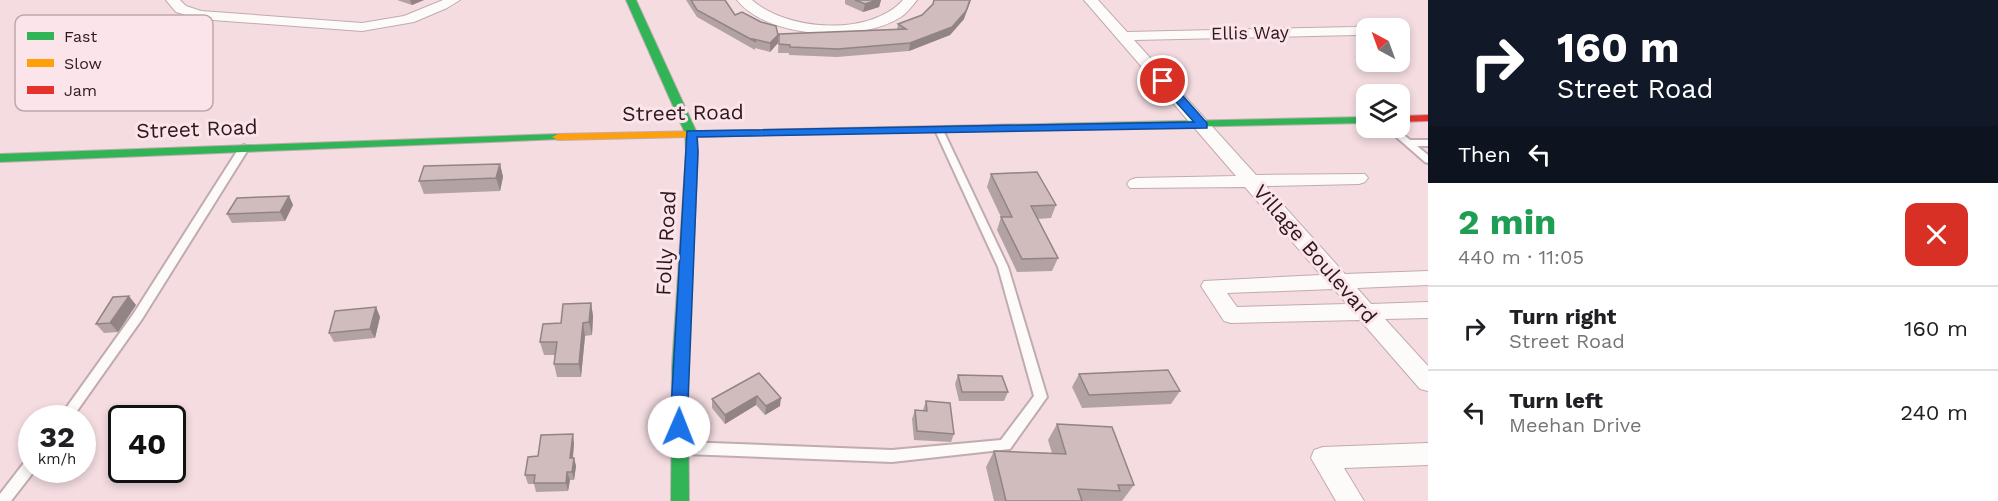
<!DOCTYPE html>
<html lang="en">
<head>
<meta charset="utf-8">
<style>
  :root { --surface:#fff; --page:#f2f2f2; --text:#202124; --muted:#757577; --line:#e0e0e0 }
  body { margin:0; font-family:"Work Sans",sans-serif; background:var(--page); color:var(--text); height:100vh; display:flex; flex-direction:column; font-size:22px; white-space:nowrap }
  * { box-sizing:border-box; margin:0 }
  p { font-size:20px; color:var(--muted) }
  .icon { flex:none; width:33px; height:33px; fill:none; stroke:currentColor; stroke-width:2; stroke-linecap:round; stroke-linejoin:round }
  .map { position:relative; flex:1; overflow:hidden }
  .panel { display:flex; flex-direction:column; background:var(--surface); width:570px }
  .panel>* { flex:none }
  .top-card { background:#111827; color:#fff; overflow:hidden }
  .needle { width:39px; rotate:319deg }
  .fabs { position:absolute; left:1356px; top:18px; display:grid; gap:12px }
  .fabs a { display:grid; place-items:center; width:54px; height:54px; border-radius:12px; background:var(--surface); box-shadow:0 3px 9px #0003; font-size:30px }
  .speed { position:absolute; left:18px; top:405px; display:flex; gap:12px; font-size:30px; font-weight:700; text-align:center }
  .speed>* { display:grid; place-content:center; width:78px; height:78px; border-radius:50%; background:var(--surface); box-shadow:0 3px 9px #0003; line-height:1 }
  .speed small { font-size:15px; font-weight:400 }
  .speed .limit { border:3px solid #111; border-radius:9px; background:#fff; color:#111 }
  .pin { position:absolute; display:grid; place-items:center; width:51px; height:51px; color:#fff; margin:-26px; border:3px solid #fff; border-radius:50%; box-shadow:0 2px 6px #0007 }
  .me { position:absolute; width:66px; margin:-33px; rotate:1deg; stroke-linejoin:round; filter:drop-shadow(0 0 4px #0008) }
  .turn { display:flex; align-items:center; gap:21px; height:126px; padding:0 30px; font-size:27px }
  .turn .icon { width:78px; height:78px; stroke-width:2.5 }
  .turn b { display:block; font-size:42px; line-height:51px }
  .then { display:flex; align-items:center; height:57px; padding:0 30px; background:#0003; gap:12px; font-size:22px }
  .round { display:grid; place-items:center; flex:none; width:63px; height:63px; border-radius:12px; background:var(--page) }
  .headline { display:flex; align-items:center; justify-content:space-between; height:102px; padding:0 30px }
  h1 { font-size:36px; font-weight:700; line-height:45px; color:#1e9e55 }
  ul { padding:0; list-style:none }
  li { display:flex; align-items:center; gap:18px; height:84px; padding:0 30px; border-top:2px solid var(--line) }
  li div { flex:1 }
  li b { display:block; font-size:22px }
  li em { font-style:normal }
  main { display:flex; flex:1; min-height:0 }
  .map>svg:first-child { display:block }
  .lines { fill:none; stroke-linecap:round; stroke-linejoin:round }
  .lane-casing { stroke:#c0abb0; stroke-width:4 }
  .street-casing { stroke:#c0abb0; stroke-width:2 }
  .fast-casing { stroke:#c0abb0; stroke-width:2 }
  .slow-casing { stroke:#c0abb0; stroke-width:2 }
  .jam-casing { stroke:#c0abb0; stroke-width:2 }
  .lane { fill:#fdfafa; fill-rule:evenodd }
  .street { fill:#fdfafa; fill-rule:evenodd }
  .fast { fill:#30b455; fill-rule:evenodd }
  .slow { fill:#ff9f0a; fill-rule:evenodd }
  .jam { fill:#e5322d; fill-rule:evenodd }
  .wall { fill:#b3a2a3 }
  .shaded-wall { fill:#928484 }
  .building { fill:#d0bcbd; stroke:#928484; stroke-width:1.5 }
  .route { fill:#1a73e8; stroke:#114b97; stroke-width:1.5 }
  .labels { text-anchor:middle; stroke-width:6; stroke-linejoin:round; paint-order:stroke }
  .far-street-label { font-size:18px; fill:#2c181d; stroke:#fce5ea }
  .street-label { font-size:21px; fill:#2c181d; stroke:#fce5ea }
  .key { fill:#fce5ea; stroke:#bea8ac; stroke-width:1.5 }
  .key-label { font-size:16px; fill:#2c181d }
</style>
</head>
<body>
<main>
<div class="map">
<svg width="1428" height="501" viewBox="0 0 1428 501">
  <rect width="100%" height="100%" fill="#f4dce1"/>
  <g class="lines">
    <g class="lane-casing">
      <path id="lane" d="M939,127L943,130L1008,267L1047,397L1010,449L892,462L685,454L680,452L678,448L680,444L685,442L892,450L1001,440L1034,396L998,267L935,130Z
        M1386,128H1395L1410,140H1428V146H1417L1428,155V163L1425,162Z
        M244,145L249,148L142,319L72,418H59L134,313L239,148Z
        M32,457V470H35L11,501H0V494L27,459Z"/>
    </g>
    <g class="street-casing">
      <path id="street" d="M166,0H180L186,6L201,11L362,23L404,16L443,0H460L447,8L414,22L362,31L200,19L176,12Z
        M737,0H752C787,31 870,37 903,0H917C912,6 907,13 901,17C861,43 768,39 737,0Z
        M1084,0H1098L1127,32L1355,27L1377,20L1382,21L1384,24L1382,27L1366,28V32L1356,35L1134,40L1256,175L1365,174L1368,178L1365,182L1359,184L1266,186L1345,274L1428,271V285L1357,288L1371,304L1428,302V318L1385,319L1428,366V391L1420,389L1360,320L1231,323L1224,321L1201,286L1204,281L1321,275L1245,187L1130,188L1127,184L1130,180L1136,178L1236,176ZM1334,289L1347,304L1237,307L1227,293Z
        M1428,443V465L1344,468L1364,501H1336L1311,458L1314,450L1323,447Z"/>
    </g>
    <g class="fast-casing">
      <path id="fast" d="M626,0H636L697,133L698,152L688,366L689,501H671L672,366L686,152L685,133Z
        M1366,117V123L941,132L935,129L941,126Z
        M558,134L562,135V139L0,162V154Z"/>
    </g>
    <g class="slow-casing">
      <path id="slow" d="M941,126L945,127V131L558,140L552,137L558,134Z"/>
    </g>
    <g class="jam-casing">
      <path id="jam" d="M1428,115V121L1400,122V116Z"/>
    </g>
    <use href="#lane" class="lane"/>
    <use href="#street" class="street"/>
    <use href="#fast" class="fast"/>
    <use href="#slow" class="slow"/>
    <use href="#jam" class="jam"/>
  </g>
  <path class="wall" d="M397,0H424L412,5Z
    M686,0H725L735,15L778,43L770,52L755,48V50L697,17Z
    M845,0H881L879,7L863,12L845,4Z
    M964,19L950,35L909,51L837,57L789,55V53H778L779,34L897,29L898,24Z
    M500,164L503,177L500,191L424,194L419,181Z
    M991,174L1056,205L1051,218L1037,219L1058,258L1052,271L1017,272L997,230L1001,217L987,187Z
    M289,196L293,205L285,221L232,223L227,214Z
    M591,303L593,316L592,335L585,336L581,377H557L554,364L555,355H544L540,342Z
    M136,305L118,332L104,333L96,324Z
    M376,307L380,317L375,338L334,342L329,333Z
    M759,373L780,406L765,415L756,405L725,424L712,408V399Z
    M1079,374L1180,391L1171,404L1082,408L1072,387Z
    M958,375L1008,392L1004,401H959L955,384Z
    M926,401L954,434L951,442L914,440L912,419L915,410H923Z
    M1057,424L1134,485L1122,501H994L986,467L994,451L1052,453L1048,440Z
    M574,443L573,458H574L576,466L574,480H570L568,491L536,492L534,484H528L525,475L538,456Z"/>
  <path class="shaded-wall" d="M410,0H424L412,5Z
    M877,0H881L879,7L863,12L865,4Z
    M971,0L964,19L950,35L909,51L910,43Z
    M778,35V43L770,52V43Z
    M500,164L503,177L500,191L496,178Z
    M289,196L293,205L285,221L280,212Z
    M129,296L136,305L118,332L110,323Z
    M591,303L593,316L592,335L589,322Z
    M376,307L380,317L375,338L370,329Z
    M583,323L585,336L581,377L579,364Z
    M757,396L756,405L725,424V415Z
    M781,398L780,406L765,415L766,406Z
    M573,434L574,443L572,466L570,458Z
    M574,458L576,466L574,480L572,472Z
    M567,472L570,480L568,491L566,483Z"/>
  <path class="building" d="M691,0H725L735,15L742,12L761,22L776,26L778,35L770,43L753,39L756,42L697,10Z
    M855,0H877L865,4Z
    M934,0H970L966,11L952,27L910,43L838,49L790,47V45L779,44V34L906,29L898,24L922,15L933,4Z
    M500,164L496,178L419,181L424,166Z
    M1037,172L1056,205L1031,206L1058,258L1022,259L1001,217H1012L991,174Z
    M289,196L280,212L227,214L237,198Z
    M129,296L110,323L96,324L113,297Z
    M591,303L589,322L583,323L579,364H554L557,342H540L543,324L561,323L563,304Z
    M376,307L370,329L329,333L335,311Z
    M1168,370L1180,391L1089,395L1079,374Z
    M759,373L781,398L766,406L757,396L725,415L712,399Z
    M958,375L1002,376L1008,392H962Z
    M926,401L950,403L954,434L917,431L915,410L927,411Z
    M1057,424L1112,427L1134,485H1118L1120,491L1078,489L1082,501H1006L994,451L1066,454Z
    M573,434L570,458H574L572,472H567L566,483H534L535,475H525L528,457L538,456L541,435Z"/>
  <path class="route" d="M1159,78H1167L1207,123V128L697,137L698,152L687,427L685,432L679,434L673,432L670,427L687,131L1194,122L1159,83Z"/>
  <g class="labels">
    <g class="far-street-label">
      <text transform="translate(1250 33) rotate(-1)" y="6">Ellis Way</text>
    </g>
    <g class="street-label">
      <text transform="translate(683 113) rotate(-1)" y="7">Street Road</text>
      <text transform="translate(197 129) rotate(-2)" y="7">Street Road</text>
      <text transform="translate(666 243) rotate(-87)" y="7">Folly Road</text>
      <text transform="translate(1315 254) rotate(49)" y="7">Village Boulevard</text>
    </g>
  </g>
  <rect x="15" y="15" width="198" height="96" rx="9" class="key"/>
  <rect x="27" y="32" width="27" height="8" fill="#30b455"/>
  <rect x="27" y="59" width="27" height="8" fill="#ff9f0a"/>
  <rect x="27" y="86" width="27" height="8" fill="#e5322d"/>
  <g class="key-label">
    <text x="64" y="42">Fast</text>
    <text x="64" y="69">Slow</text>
    <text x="64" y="96">Jam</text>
  </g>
</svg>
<div class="fabs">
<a><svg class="needle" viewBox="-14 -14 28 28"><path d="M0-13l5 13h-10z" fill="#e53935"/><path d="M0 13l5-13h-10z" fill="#757577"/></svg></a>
<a><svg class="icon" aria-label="layers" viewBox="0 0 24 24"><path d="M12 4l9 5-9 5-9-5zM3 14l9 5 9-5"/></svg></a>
</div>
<div class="speed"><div>32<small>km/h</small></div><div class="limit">40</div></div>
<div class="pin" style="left:1163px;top:81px;background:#d93025"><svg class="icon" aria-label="arrive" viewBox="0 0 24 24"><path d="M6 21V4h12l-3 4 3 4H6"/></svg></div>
<svg class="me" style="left:679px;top:427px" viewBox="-20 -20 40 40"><circle r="19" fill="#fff"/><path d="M0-13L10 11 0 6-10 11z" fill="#1a73e8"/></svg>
</div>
<section class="panel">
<div class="top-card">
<div class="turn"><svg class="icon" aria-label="right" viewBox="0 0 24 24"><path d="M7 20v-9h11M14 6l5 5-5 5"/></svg><div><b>160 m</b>Street Road</div></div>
<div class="then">Then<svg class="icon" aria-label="left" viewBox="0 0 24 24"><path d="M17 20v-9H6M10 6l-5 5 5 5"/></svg></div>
</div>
<div class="headline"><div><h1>2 min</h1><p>440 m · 11:05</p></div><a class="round" style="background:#d93025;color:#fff"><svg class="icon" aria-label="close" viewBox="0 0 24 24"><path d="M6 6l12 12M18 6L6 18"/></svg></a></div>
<ul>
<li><svg class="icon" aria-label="right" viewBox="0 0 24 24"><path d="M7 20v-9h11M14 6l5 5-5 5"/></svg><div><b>Turn right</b><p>Street Road</p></div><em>160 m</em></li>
<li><svg class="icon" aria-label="left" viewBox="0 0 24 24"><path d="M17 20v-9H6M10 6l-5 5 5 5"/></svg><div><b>Turn left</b><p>Meehan Drive</p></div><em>240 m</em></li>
</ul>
</section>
</main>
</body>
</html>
